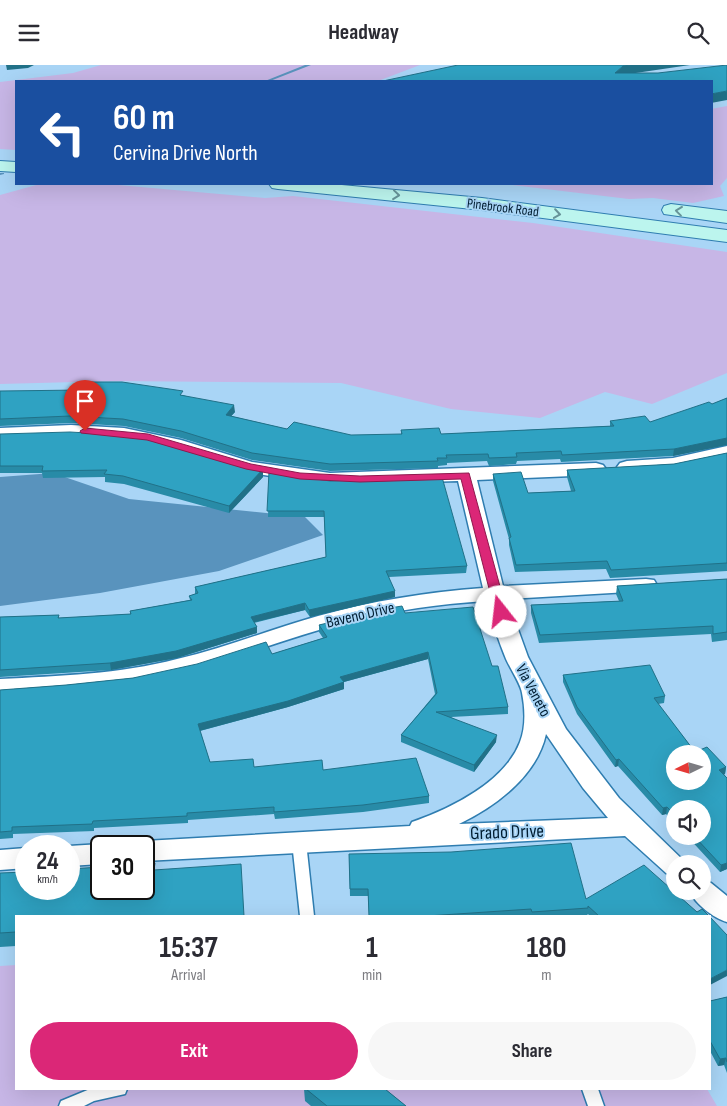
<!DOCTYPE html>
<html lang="en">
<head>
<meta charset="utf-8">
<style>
  :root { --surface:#fff; --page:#f7f7f7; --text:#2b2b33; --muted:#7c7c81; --accent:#db2777 }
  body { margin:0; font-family:"Sofia Sans Condensed",sans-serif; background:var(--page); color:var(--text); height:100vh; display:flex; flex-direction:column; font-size:19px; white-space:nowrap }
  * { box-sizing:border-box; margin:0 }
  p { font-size:16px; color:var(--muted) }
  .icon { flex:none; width:28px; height:28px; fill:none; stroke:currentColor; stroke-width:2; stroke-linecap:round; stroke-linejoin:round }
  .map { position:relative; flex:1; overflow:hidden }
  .drawer { position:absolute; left:15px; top:850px; width:696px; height:175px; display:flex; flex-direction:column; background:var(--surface); border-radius:0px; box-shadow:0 5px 20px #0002 }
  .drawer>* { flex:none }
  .top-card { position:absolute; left:15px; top:15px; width:698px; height:105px; border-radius:0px; box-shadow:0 5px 20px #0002; background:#1a4fa0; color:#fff; overflow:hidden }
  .needle { width:32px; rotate:265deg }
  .fabs { position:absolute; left:666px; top:680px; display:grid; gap:10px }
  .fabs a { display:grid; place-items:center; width:45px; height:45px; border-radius:50%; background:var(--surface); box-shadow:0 5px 20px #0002; font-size:25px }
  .speed { position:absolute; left:15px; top:770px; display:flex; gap:10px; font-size:25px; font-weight:700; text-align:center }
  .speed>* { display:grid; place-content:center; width:65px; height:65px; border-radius:50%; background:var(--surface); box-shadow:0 5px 20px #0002; line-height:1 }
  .speed small { font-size:12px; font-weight:400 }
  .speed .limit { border:2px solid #111; border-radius:8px; background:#fff; color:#111 }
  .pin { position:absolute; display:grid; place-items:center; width:42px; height:42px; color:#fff; margin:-51px -21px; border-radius:50% 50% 50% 0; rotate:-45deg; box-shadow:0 0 5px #0007 }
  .pin .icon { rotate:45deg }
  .me { position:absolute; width:55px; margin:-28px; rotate:344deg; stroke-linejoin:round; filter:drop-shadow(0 0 4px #0008) }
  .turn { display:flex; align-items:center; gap:18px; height:105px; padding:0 15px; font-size:22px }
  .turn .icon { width:65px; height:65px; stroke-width:2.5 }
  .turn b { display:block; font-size:35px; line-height:42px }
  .eta { display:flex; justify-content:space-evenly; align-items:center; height:85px; text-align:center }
  .eta b { font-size:30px; font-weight:700; line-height:35px }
  .cta { display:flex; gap:10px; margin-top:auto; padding:10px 15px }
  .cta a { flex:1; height:58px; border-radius:30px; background:var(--accent); color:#fff; font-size:20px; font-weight:700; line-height:58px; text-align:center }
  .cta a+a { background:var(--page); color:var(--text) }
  header { display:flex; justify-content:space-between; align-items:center; height:65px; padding:0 15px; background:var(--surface); font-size:22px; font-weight:700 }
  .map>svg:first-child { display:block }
  .green { fill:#c7b6e6 }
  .water { fill:#5993bd }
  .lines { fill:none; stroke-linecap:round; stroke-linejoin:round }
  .stream { fill:#5993bd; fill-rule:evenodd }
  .lane-casing { stroke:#2f7db0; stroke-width:3 }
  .street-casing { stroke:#2f7db0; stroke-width:3 }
  .secondary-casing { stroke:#2f7db0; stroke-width:2 }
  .lane { fill:#fff; fill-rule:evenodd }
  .street { fill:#fff; fill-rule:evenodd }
  .secondary { fill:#bcf5ee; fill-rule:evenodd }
  .wall { fill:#288ba7 }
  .shaded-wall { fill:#217188 }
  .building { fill:#2fa2c2; stroke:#217188; fill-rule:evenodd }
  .oneway { stroke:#679499 }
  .route { fill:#db2777; stroke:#8e194d }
  .labels { text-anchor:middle; stroke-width:4; stroke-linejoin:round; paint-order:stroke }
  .far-street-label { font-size:14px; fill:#001d31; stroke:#a9d5f6 }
  .street-label { font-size:16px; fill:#001d31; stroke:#a9d5f6 }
  .near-street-label { font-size:19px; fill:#001d31; stroke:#a9d5f6 }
</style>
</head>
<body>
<header><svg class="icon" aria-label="menu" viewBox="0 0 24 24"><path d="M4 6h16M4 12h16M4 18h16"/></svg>Headway<svg class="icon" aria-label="search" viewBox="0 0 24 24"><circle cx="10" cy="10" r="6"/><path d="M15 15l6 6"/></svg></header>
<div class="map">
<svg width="727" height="1041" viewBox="0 0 727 1041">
  <rect width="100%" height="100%" fill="#a9d5f6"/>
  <path class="green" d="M101,0H420L378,16H16V85L0,84V17L73,8Z
    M727,41V113L720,121L724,131L693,138L653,133L629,134L504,119H711V44Z
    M40,119H107L265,133L293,131L533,158L727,187V308L652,339L605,327L540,353L451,344L341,318L113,316L0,319V130Z
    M16,900V1024H707L717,1041H0V901Z"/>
  <path class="water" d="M53,408L129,434L305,452L323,470L219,506L100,528L0,541V412Z"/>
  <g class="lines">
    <path class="stream" d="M305,0H311L270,16H265Z
      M0,108H4V109L0,110Z"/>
    <g class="lane-casing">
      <path id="lane" d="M299,772L304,773L306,777L314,851H300L292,777L294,773Z
        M90,1024H127L125,1029L94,1036L84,1041H59L61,1036Z
        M582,1024H598L604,1041H588Z"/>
    </g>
    <g class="street-casing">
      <path id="street" d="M71,360L124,363L181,375L252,397L330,408L596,398L603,400L606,404L603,408L596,410L477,415L503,521L646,514L654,515L657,520L654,525L646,526L507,534L528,592L566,664L619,733L687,799H675V811L666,808L625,771L144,796V781H134L144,776L410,761L412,757C450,744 505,717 520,677C526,662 525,643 522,628C521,620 510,603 506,594C498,575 492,555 486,536C441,539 395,545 351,556C292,571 236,594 177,609C119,623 59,626 0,630V614C59,611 119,609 177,594C225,583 271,564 318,551C372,536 427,527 483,523L458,416L330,420L250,408L170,384L124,375L71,372L0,375V363ZM546,669L583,723L608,753L459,759C495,742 537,711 546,669Z
        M727,381V393L673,405L627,408L620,406L617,402L620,398L627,396L673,393Z
        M101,779L107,781H101V799L69,801V781Z
        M26,783V803L0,805V785Z
        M702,815L711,818L727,831V857C713,853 696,839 689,826H702Z"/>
    </g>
    <g class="secondary-casing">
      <path id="secondary" d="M0,96L16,97V107L0,106Z
        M269,119H331L482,133L727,165V177L482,145L278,124L272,123Z
        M671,139L727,146V158L664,149L662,145L664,141Z"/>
    </g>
    <use href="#lane" class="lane"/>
    <use href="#street" class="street"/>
    <use href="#secondary" class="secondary"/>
  </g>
  <path class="wall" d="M0,326L183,330L235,347L231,351L287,364L351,370H401V365L441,369L610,361V356L650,357L712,339L727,333V380L673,391L561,397L560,394L517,396L516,399L489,401L487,396L447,398V400L438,401V403L330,406L252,395L181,373L124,361L71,358L0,361Z
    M0,369L263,404V412L229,448L124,419L105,417V412L43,413L42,408H0Z
    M727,388V506L610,513L606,504L515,507L509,480V474L493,416V409L528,428L571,426L567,412V405L674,399Z
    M269,407L467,501L466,508L389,512L395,532L310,552L305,545L254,558L257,562V568L177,593L111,605L0,612V552L59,550V553L130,549V546L190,535L189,531L195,529V522L326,492L324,452H268Z
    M727,514V575L712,577L711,569L539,578L531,548V540L619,536L616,529L617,521Z
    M405,548L492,601L508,642V649L451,652L496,677L474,707L401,677V670L435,629L428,594L344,617V624L288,642L200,666L210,697L254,702L323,705L429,731V738L363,747L275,754L274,749L188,755V758L94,763V766L13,769V773L0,774V625L66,620L133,613L272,589L323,573L319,567V560Z
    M563,610L665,631L664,638L658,639L695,687L726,702L725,709H724L727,713V804L720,807L687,771H702L675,744V759L666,749L662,750L618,701L615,702L577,649L563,617Z
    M349,789L586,834L697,847L709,851H590L588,849L587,850L568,851H369L368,831H350Z
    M0,808L16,851V881L0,882Z
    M727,932V1008L724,1000L718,1001L710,986V936Z
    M304,1024H385L406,1041H311L305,1036Z"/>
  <path class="shaded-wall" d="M6,0H34L28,3L7,5Z
    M631,0H690L622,10L615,8L623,1Z
    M727,26V35L711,38V29Z
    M234,340L235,347L226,357V350Z
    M727,373V380L673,391L674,384Z
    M263,404V412L229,448V441Z
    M395,526V532L310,552L309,545Z
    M305,538V545L251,558V552Z
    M257,562V568L177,593L111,605L110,598Z
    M428,587V594L340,618V612Z
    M344,617V624L288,642L199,666L198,659Z
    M497,670L496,677L474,707V700Z
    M619,694L618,701L615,702L616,695Z
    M726,702L725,709L718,712L719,705Z
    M667,742L666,749L662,750L663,743Z
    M727,798V804L720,807L721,800Z
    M727,905V911L710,920V914Z
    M726,993L724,1000L718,1001L720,994Z"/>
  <path class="building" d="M458,0H631L623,1L615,8H658L727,0V26L711,29V16H383Z
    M85,317H122L183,326L180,330L234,340L226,350L287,364L294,357L351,370L402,369L401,365L439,363L441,369L614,361L610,356L645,351L650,357L709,337L712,339L727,333V373L674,384L562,390L561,386L516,388L517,392L489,393L488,389L446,390L447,393H437L438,396L330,399L252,388L181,366L123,354L70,351L0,354V326L83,325Z
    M70,367L123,370L169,378L263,404L229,441L123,411L104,409L107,405L42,406L43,401H0V369Z
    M727,388V498L611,505L607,496L516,500L509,473L511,472L493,409L521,407L528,428L575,426L567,405L674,399Z
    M269,407L330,416L442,412L467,501L386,506L395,526L309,545L305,538L251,552L257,562L176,586L110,598L0,605V552L59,550L58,553L131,549L130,546L192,535L189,531L198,528L195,522L326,492L324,446H267Z
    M727,514V567L713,569V561L540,570L531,540L623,536L617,521Z
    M402,541L405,548L473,542L492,601H498L508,642L436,647L497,670L474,700L401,670L437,628L428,587L340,612L344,617L288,636L198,659L210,697L253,694L254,702L322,695L323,705L416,693L429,731L363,740L274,747V742L187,748V751L93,756L92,759L12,762V766L0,767V625L66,620L133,613L197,599L266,577L272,589L327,572L319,560L390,543Z
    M650,600L665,631L654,633L695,687L707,682L726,702L719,705L727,713V798L721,800L694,771H702V744H675V750L667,742L663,743L619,694L616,695L577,642L563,610ZM675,689H702V716H675Z
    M571,778L586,834L644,800L697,847L702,844L709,851H599L588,841V843L532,847L531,844L427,851H369L368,824H350L349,789L451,787Z
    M155,798L154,805L241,799L244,851H16V867L0,868V808L26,807V824H69V804L101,802V824H144V799Z
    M710,852L727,870V905L710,914Z
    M727,932V997L726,993L720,994L710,976V936Z
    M306,1024H385L406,1041H327Z"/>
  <defs><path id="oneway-chevron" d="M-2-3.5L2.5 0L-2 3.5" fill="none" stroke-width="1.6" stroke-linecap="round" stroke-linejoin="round" transform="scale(1.25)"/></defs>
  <g class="oneway">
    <use href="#oneway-chevron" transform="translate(396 130) rotate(6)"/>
    <use href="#oneway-chevron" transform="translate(679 146) rotate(-173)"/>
    <use href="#oneway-chevron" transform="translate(557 149) rotate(8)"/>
  </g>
  <path class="route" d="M85,363L148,369L251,399L300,408L360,411L469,408L507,547L501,551L495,547L461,414L360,417L300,414L246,404L147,375L81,368L80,366Z"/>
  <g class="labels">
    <g class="far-street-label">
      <text transform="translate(503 142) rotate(7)" y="5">Pinebrook Road</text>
    </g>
    <g class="street-label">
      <text transform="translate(360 549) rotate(-13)" y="6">Baveno Drive</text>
      <text transform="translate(534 625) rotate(62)" y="6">Via Veneto</text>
    </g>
    <g class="near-street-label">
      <text transform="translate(507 766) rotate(-2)" y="7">Grado Drive</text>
    </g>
  </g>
</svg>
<div class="fabs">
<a><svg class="needle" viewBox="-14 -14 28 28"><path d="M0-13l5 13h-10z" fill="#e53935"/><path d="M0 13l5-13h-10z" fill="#7c7c81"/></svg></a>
<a><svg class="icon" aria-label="sound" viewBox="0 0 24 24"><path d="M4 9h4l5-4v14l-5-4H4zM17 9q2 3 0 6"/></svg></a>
<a><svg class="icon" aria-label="search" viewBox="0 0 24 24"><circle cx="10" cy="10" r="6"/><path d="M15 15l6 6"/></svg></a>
</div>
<div class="speed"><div>24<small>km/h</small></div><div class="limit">30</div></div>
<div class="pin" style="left:85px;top:366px;background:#d93025"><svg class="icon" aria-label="arrive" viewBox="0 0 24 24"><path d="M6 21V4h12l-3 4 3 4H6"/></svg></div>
<svg class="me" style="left:501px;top:547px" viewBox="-20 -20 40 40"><circle r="19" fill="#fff"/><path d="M0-13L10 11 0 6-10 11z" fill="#db2777"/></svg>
<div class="top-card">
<div class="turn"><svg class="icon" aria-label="left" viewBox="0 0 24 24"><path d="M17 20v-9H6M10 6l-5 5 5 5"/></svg><div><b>60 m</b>Cervina Drive North</div></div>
</div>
<section class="drawer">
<div class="eta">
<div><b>15:37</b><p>Arrival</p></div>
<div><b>1</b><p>min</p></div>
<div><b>180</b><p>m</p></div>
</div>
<div class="cta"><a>Exit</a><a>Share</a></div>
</section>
</div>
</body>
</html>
